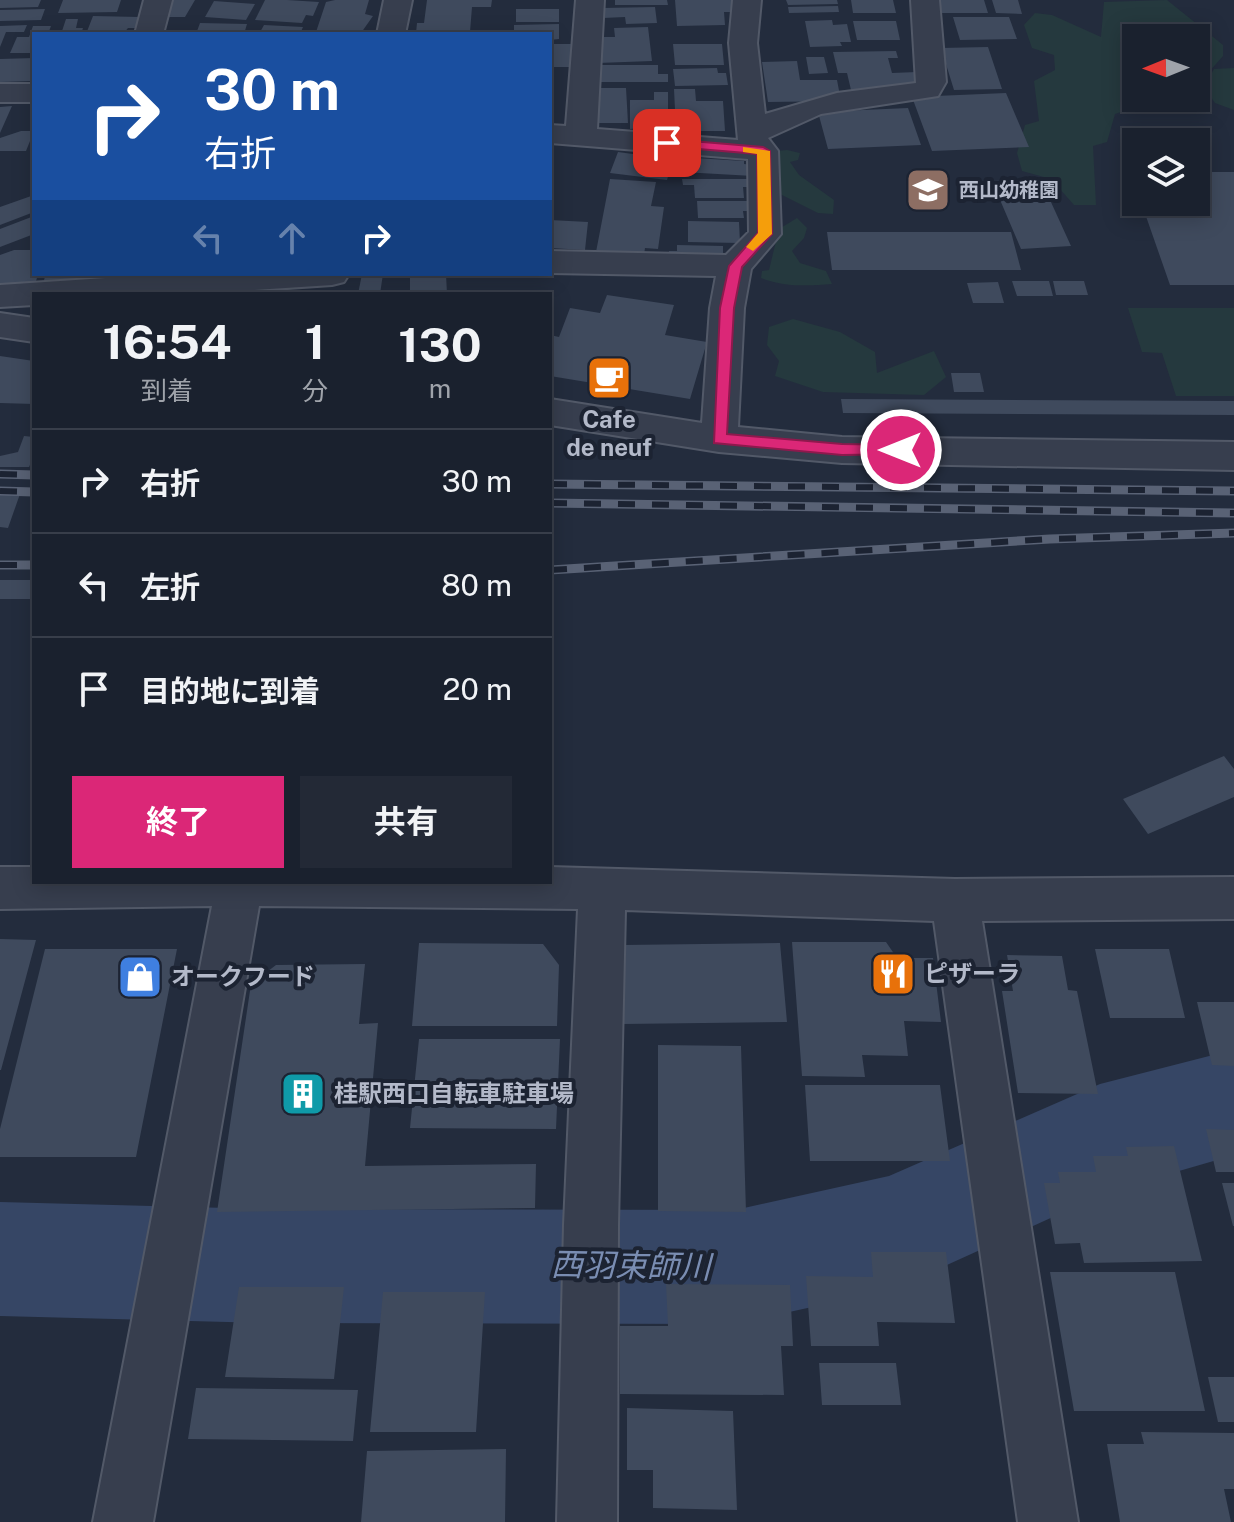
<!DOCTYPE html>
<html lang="ja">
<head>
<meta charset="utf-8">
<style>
  :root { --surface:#1a212e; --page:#232936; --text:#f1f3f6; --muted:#9fa3aa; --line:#383e4a; --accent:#db2777 }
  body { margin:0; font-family:"Public Sans","Noto Sans JP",sans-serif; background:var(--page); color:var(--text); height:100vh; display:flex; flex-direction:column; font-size:30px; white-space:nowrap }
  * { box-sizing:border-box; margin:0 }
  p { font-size:26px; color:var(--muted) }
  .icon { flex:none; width:44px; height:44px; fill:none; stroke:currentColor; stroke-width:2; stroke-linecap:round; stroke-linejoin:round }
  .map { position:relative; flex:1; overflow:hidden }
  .details { position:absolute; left:32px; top:292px; width:520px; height:592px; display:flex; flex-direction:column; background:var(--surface); border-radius:0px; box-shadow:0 4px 20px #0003,0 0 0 2px var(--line) }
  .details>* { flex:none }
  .guide { position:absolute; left:32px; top:32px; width:520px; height:244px; border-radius:0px; box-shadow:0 4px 20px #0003,0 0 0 2px var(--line); background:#1a4fa0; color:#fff; overflow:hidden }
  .needle { width:52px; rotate:269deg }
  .fabs { position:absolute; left:1122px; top:24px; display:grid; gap:16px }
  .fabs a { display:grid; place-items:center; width:88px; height:88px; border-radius:0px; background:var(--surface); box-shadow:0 4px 20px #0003,0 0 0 2px var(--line); font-size:40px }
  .pin { position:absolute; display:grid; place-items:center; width:68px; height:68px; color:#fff; margin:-34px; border-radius:16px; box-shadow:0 4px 12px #0006 }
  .me { position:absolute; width:88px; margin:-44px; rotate:270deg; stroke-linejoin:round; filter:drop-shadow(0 0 6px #0008) }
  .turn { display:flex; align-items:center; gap:28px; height:168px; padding:0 40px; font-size:36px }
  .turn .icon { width:104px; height:104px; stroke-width:2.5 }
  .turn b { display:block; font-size:56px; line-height:68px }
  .lanes { display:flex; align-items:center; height:76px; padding:0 40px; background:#0003; justify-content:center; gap:40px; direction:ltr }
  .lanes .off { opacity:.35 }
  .eta { display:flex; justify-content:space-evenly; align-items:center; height:136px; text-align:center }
  .eta b { font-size:48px; font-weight:700; line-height:56px }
  .button { display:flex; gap:16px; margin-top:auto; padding:16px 40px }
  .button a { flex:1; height:92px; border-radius:0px; background:var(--accent); color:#fff; font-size:32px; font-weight:700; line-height:92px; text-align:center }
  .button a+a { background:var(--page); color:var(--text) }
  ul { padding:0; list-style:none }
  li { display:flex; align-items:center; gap:24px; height:104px; padding:0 40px; border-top:2px solid var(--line) }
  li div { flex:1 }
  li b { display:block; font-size:30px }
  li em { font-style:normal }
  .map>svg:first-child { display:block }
  .green { fill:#25393e }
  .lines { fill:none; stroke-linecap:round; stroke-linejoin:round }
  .river { fill:#364665; fill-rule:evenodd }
  .building { fill:#3f4a5d }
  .minor-casing { stroke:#525968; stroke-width:4 }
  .minor { fill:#373e4e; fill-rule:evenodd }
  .rail-casing { stroke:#596275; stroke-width:9 }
  .rail { stroke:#1c2332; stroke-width:6; stroke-dasharray:17; stroke-linecap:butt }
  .route { fill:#db2777; stroke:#8e194d; stroke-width:2 }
  .slow { fill:#f59e0b }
  .labels { text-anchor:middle; stroke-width:8; stroke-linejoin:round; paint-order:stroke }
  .far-poi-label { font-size:20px; font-weight:bold; fill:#b3b9c9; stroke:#1c2332; text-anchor:start }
  .poi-label { font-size:24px; font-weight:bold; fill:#b3b9c9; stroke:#1c2332; text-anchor:start }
  .near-water-label { font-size:32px; font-style:italic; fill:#7a8db2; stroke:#1c2332 }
</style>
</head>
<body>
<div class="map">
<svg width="1234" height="1522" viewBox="0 0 1234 1522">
  <rect width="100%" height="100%" fill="#232c3d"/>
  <path class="green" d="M1167,0L1223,45V56L1208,73H1196V38H1136V98H1143L1136,107L1115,114L1107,142L1093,146L1096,205H1074L1051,179L1022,171L1017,153L1025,125L1039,121L1034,81L1055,70L1054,55L1032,48L1024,25L1035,13L1052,15L1101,37L1104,2Z
    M1234,68V110L1215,103L1204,87L1214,69Z
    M787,150L800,153L798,160L790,162L799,175L834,200L833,214L818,213L772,190L777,151Z
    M797,218L807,228L804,238L792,251L800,263L826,271L832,284C808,286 784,287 761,278L762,271L769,270L779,229Z
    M1128,308H1234V396H1176L1162,353L1142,352Z
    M793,319L840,332L875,352L877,373L934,351L946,377L924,395L823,392L775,376L779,361L767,345L769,327Z"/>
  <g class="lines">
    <path class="river" d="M1217,1054H1234V1160H1217L1110,1191L894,1289L735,1324L262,1323L0,1316V1202L262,1209L735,1210L889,1176L1100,1084Z"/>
  </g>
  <path class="building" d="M0,0H41L38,7L0,8Z
    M63,0H121L117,12L58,13Z
    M171,0H195L185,17H165Z
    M265,0H287L319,2L313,16L306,15L302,23L255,20Z
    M335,0H369L365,14L373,16L361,33L316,32L326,2Z
    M427,0H492L491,7H472L470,32L416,33L417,23H424Z
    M615,0H667L668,5H615Z
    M675,0H733L734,12H724L725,25L677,26Z
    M786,0H837L838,4L788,5Z
    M851,0H893L896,13H853Z
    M934,0H984L988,13H938Z
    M992,0H1018L1022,14L996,13Z
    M214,1L255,4L246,20L205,17Z
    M838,6L839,12L789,13L788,7Z
    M655,7L657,23L626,24L625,17L603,18V8Z
    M45,9L41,20L0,21V10Z
    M516,9H559V22H516Z
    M93,16L140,17L136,28H128L123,34H86Z
    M953,17H1009L1017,39L960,40Z
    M66,19H78L76,28H83L81,34H61Z
    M832,20L833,25L847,24L851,42H840L842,46L810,47L805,21Z
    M853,21H896L900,40H857Z
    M200,23L247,24L244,34H196Z
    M559,24V39L550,40V34H514V25Z
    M27,25L24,32H6L0,47V26Z
    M264,25L303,27L300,34H259Z
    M33,26H51L48,34H34V53H10L17,37H29Z
    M648,27L652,61L598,63L596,37H615L614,28Z
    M550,44H571L570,67H550Z
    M673,44H722L724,65H675Z
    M988,47L1002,89L954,90L941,48Z
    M896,51L898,58H888L892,73L917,72L920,83L889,86L890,89L851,90L847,73H838L833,52Z
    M806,57H824L828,73L809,74Z
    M34,58L33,81L0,82V59Z
    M797,61L800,80H837L841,101L768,102L762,62Z
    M600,65H658V74H668V82H600Z
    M717,68L718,73H726L728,85L675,86L673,69Z
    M592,88H626L628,123H593Z
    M674,89H695L696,101H723L725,131H676Z
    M654,92H668V126L630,129V100H654Z
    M1006,93L1029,147L932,151L912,97Z
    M12,106L0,133V107Z
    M908,108L921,145L828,149L818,112Z
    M21,131H34L26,151H0V138Z
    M642,149L675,153L667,180L610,173L618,152L640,155Z
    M695,158L744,161V164L754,165L753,176L682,172L683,166L694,167Z
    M1196,172H1234V285H1170L1141,202H1196Z
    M1040,178L1071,246L1021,249L992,181Z
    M610,179L656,182L651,206L664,207L658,249L645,248L644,255L596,252Z
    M682,179H749L750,187H743L744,198H695L694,185H683Z
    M34,195V212L0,225V207Z
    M697,201H750L751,211H743L744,218H698Z
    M34,216V234L0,247V229Z
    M550,220L588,222L585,250L550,248Z
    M688,221L739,222L740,243L688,242Z
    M827,232H1011L1021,270H832Z
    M677,245L723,246V259L669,258V251H677Z
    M14,250H34V274H38L35,285L0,289V255Z
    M46,274H111L109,281L43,283Z
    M362,274H383L380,294H358Z
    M410,274H446L447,294H410Z
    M1012,281H1049L1053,296H1017Z
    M1053,281H1084L1088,295H1056Z
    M998,282L1004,303H973L967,283Z
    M607,295L674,305L665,335L707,342L690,399L550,376V335L559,337L570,308L600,313Z
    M0,356L34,361V404L0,403Z
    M951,373H980L984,392H954Z
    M841,399L1234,401V415L843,413Z
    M24,436L34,437V456L29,467H0V456L18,452Z
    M0,494H20L8,528L0,527Z
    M0,580H34V599H0Z
    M1224,756L1234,769V797L1148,834L1123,799Z
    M0,939L36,940L1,1070H0Z
    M792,942H886L897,958H933L941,1022L904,1021L908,1056L862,1055L865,1077L802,1076Z
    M419,943L543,944L559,965L557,1026H412Z
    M780,943L787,1022L623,1024V945Z
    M45,949H177L136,1157H0V1129Z
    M1095,949H1169L1185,1018H1110Z
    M1007,955L1062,956L1068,990L1077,991L1098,1094L1018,1093L1002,991H1013Z
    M365,964L359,1024L378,1023L365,1166L536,1164L535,1208L217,1212L251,984L276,965Z
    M1197,1002H1234V1066L1212,1065Z
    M419,1039H560L556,1129L410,1128Z
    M658,1045L741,1046L746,1212L658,1211Z
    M805,1085H940L950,1161H810Z
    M1206,1129L1234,1130V1172H1216Z
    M1174,1146L1202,1261L1084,1263L1080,1243L1055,1244L1044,1183H1060L1058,1172H1096L1093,1156H1128L1126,1147Z
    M1222,1183H1234V1226H1233Z
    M871,1252H946L955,1323L877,1322L879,1346H811L806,1276L873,1277Z
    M1050,1272H1175L1205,1411H1074Z
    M666,1284L790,1285L793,1346H781L784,1395L620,1394V1326H668Z
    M239,1287H344L334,1379L225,1377Z
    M383,1292H485L476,1432H370Z
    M819,1363H896L901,1405H822Z
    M1208,1377H1234V1422H1218Z
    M196,1388L358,1390L353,1441L188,1439Z
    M627,1408L733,1411L737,1510L653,1508V1470H627Z
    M1141,1432L1234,1433V1489H1224L1231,1522H1120L1107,1444H1144Z
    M506,1449L505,1522H361L367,1451Z"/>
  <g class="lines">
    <g class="minor-casing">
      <path id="minor" d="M144,0H172L163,34H135Z
        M384,0H412L405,34H377Z
        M576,0H604L597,129L738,140L729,43L733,0H761L757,43L765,114L837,93L916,83L911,0H939L946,82L938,96L821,114L768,138L778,151L781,234L751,269L744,308L738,427L842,437L1234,442V470L842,463L719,452L550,425V399L702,423L710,308L716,276L550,273V251L726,255L749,232L748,159L550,143V125L566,126Z
        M0,84H34V102H0Z
        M166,274H349L344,282L332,285L195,294H34V305L0,307V285Z
        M0,313L34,318V342L0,337Z
        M0,867H34V882H550V867L955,879L1234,877V919L982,921L1078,1522H1018L934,921L625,910L618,1225L617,1522H557L564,1225L578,909L259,906L153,1522H93L212,906L0,909Z"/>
    </g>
    <use href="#minor" class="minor"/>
    <g class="rail-casing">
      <path id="rail" d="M0,474L34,475
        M550,484L1234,491
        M0,491L34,492
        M550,503L1234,513
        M0,565H34
        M550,570L1050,539L1234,533"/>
    </g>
    <use href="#rail" class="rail"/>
  </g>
  <path class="route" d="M667,139L763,147L770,151L772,234L742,267L734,308L727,434L842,444L901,445L908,450L906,454L842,455L714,443L720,308L729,266L758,233L757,154L663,146L661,143Z"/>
  <path class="slow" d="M743,147L770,151L772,234L753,251L746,247L758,233L757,154L743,152Z"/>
  <defs>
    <g id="school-square" transform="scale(2.3)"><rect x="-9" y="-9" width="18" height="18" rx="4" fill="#8d6e63" stroke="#1c2332"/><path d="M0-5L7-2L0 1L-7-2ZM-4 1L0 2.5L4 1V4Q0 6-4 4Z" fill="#fff"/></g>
    <g id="cafe-square" transform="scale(2.3)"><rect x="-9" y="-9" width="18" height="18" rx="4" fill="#e8710a" stroke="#1c2332"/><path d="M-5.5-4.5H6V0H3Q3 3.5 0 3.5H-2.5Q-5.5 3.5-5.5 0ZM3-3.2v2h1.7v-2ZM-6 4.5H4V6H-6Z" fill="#fff"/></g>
    <g id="restaurant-square" transform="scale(2.3)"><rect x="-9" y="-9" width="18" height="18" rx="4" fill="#e8710a" stroke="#1c2332"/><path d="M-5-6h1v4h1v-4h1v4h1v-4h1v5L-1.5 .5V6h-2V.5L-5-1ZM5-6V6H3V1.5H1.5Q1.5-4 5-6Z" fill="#fff"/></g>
    <g id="shop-square" transform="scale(2.3)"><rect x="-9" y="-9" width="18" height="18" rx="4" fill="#3f7fe0" stroke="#1c2332"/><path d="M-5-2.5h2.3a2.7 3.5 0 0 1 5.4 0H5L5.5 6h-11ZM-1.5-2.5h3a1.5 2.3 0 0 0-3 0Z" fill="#fff"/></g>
    <g id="building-square" transform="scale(2.3)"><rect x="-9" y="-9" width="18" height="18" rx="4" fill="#0f9aa8" stroke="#1c2332"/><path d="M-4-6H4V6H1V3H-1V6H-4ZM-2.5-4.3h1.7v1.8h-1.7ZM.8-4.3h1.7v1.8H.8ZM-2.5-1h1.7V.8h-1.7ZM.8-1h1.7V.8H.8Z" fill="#fff"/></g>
  </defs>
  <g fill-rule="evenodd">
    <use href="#school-square" x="928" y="190"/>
    <use href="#cafe-square" x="609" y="378"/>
    <use href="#restaurant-square" x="893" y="974"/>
    <use href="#shop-square" x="140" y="977"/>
    <use href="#building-square" x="303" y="1094"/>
  </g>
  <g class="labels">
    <g class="far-poi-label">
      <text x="959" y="197">西山幼稚園</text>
    </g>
    <g class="poi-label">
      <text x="609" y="428" text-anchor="middle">Cafe<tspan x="609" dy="28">de neuf</tspan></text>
      <text x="924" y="982">ピザーラ</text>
      <text x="171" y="985">オークフード</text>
      <text x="334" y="1102">桂駅西口自転車駐車場</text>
    </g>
    <g class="near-water-label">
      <text transform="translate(631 1266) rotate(1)" y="11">西羽束師川</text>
    </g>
  </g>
</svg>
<div class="fabs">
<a><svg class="needle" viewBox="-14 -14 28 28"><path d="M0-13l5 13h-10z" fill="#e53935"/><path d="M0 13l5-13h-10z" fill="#9fa3aa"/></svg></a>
<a><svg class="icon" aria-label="layers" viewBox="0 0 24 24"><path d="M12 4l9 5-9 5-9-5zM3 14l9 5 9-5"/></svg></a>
</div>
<div class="pin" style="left:667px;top:143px;background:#d93025"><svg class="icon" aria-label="arrive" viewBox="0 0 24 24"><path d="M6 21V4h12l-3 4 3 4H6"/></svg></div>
<svg class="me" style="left:901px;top:450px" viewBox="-20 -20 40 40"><circle r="17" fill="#db2777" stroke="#fff" stroke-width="3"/><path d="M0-11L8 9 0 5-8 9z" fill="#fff"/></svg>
<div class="guide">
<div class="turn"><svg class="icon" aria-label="right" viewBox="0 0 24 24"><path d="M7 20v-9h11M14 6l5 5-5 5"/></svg><div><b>30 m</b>右折</div></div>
<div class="lanes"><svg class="icon off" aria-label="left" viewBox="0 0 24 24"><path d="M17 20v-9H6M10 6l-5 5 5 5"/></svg><svg class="icon off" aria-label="ahead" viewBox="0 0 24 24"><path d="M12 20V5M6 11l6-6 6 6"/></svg><svg class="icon" aria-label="right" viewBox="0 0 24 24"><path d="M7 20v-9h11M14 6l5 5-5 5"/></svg></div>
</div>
<section class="details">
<div class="eta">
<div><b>16:54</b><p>到着</p></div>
<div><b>1</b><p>分</p></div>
<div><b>130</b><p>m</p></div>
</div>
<ul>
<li><svg class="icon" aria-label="right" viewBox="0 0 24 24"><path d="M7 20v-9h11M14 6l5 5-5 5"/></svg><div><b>右折</b></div><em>30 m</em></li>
<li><svg class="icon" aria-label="left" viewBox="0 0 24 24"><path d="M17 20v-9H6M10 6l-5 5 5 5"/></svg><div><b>左折</b></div><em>80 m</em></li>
<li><svg class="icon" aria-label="arrive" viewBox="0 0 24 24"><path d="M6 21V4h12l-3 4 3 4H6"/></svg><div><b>目的地に到着</b></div><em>20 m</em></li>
</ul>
<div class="button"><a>終了</a><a>共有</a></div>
</section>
</div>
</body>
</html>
